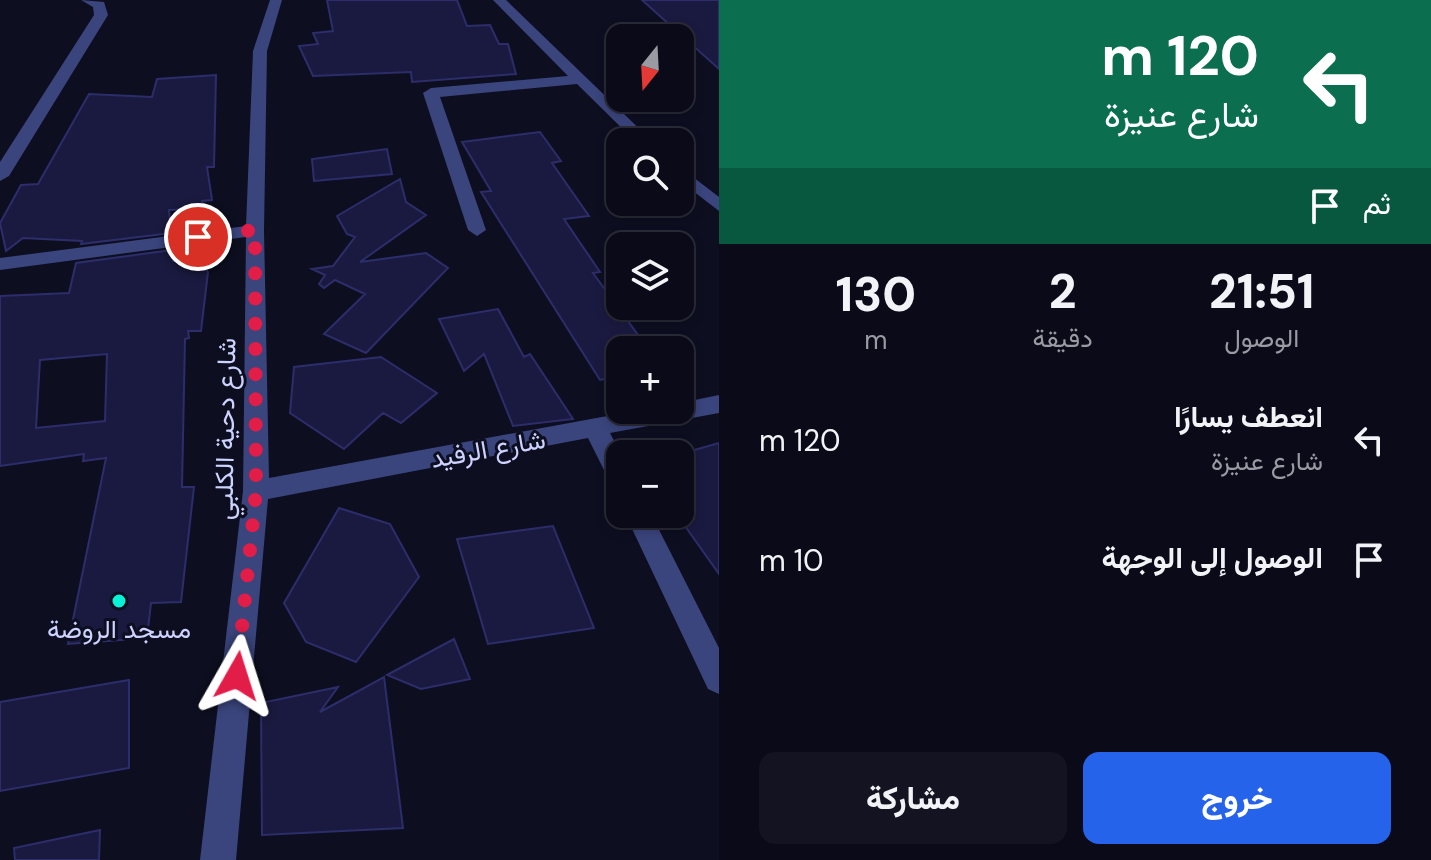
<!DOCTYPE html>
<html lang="ar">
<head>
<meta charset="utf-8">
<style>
  :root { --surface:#0a0a18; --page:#131321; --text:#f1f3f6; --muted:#999aa2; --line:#2a2b37; --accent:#2563eb }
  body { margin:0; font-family:"DM Sans",Vazirmatn,sans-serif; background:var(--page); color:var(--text); direction:rtl; height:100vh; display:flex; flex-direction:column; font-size:30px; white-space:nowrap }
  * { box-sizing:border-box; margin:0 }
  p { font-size:26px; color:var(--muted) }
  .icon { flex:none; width:44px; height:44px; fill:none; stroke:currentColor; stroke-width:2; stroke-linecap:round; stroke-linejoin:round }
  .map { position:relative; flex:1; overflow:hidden; direction:ltr }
  .side { display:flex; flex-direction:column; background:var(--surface); width:712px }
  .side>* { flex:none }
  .banner { background:#0b6e4f; color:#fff; overflow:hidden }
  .needle { width:52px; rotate:198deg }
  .fabs { position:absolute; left:606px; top:24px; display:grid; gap:16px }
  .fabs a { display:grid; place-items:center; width:88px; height:88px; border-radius:16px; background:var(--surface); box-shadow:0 4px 12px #0003,0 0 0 2px var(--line); font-size:40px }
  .pin { position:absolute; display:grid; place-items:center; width:68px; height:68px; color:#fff; margin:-34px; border:4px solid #fff; border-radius:50%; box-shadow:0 2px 8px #0007 }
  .me { position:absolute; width:88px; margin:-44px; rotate:6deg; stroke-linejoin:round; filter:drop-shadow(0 0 6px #0008) }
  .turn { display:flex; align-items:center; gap:28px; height:168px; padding:0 40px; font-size:36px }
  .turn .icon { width:104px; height:104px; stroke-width:2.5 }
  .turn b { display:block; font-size:56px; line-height:68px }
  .then { display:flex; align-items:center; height:76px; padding:0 40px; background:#0003; gap:16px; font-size:30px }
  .eta { display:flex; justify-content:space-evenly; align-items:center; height:136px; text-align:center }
  .eta b { font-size:48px; font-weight:800; line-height:56px }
  .primary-button { display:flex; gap:16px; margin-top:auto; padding:16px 40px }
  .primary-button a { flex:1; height:92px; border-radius:16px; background:var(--accent); color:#fff; font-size:32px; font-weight:800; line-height:92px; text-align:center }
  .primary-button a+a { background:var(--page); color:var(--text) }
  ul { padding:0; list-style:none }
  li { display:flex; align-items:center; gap:24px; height:120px; padding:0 40px }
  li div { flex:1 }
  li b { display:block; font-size:30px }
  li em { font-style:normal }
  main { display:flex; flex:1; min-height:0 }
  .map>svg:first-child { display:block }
  .building { fill:#1a1a40; stroke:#2d2d6b; stroke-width:2; fill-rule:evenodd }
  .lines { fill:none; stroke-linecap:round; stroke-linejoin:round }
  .minor { fill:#3a457d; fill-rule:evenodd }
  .route { stroke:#e11d48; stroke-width:14; stroke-dasharray:0 25.2 }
  .poi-dot { fill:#07f0d8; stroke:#0d0e20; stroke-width:3 }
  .labels { text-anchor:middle; stroke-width:6; stroke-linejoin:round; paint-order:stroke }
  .street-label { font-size:26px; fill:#cdd2fe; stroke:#0d0e20 }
  .poi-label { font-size:26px; fill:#cdd2fe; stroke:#0d0e20 }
</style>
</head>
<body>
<main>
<section class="side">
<div class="banner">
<div class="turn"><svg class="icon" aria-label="left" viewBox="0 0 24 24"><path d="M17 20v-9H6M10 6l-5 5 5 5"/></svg><div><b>120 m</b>شارع عنيزة</div></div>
<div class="then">ثم<svg class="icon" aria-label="arrive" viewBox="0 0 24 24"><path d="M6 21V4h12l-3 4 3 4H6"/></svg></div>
</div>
<div class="eta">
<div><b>21:51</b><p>الوصول</p></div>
<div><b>2</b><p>دقيقة</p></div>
<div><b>130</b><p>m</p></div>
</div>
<ul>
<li><svg class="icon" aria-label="left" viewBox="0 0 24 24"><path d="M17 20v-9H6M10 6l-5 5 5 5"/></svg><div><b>انعطف يسارًا</b><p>شارع عنيزة</p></div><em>120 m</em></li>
<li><svg class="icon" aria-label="arrive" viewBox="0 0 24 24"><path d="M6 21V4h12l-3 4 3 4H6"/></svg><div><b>الوصول إلى الوجهة</b></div><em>10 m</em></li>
</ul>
<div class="primary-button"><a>خروج</a><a>مشاركة</a></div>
</section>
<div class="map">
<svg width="719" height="860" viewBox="0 0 719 860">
  <rect width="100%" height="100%" fill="#0d0e20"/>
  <path class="building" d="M327,0H457L467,26L490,25L499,44H508L516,74L412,82L411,72L313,76L299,46L318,44L313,33L333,31Z
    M642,0H719V69Z
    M216,75L214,167H207L212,200L202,201L204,209L169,210L171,233L81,244L82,241L23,238L6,251L0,223L21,185L38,184L89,94L152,97L157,79Z
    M540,132L561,161L552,163L589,216L564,219L600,272L593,273L649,350H620V376L600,380L481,192L491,191L462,142Z
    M387,149L392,174L314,181L312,159Z
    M400,179L406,202L426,215L360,262L426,253L448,268L366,353L324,334L365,294L335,280L324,288L319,284L325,275L312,269L333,266L355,237L347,234L337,216Z
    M172,250L173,261L200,262L208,272L201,331H188L189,338L185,339L182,487H194L181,602L151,603L147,638L68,644L106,458L83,461L84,454L0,466V296L69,293L76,263ZM107,354L105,421L36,428L40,360Z
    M498,309L524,357L530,354L573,419L513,426L484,354L464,371L439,319Z
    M381,357L437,393L401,423L383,413L344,449L290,413L294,367Z
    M719,443V574L680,519V454Z
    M339,508L390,524L419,577L356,662L306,642L284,603Z
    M553,526L594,628L488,644L457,539Z
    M454,639L470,679L421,689L387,675Z
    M384,677L403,828L262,835L261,703L338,687L320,712Z
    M129,680V768L0,791V702Z
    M100,830L99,860H15L14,848Z"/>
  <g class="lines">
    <path class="minor" d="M81,0L104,2L108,15L9,176L0,181V162L94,15L93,7Z
      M270,0H282L267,51L264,230L269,478L640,410H680V403L719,395V413L610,433L621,454L620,487L611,484L588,438L268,499L236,860H200L243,491L246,237L0,270V258L246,226L253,51Z
      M493,0H506L653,142H636L577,84L440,97L486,230L477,236L468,230L423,93L431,88L568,76Z
      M680,167L719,197V211L680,181Z
      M625,514H651L719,648V694L708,689Z"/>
  </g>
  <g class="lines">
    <path class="route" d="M198,237L255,230L256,491L237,676"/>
  </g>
  <circle class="poi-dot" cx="119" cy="601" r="8"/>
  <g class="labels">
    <g class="street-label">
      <text transform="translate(225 429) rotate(-89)" y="9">شارع دحية الكلبي</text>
      <text transform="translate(488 449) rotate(-10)" y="9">شارع الرفيد</text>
    </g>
    <g class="poi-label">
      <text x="119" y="638">مسجد الروضة</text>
    </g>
  </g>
</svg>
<div class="fabs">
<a><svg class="needle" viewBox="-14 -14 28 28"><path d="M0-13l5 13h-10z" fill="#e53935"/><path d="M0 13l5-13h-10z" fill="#999aa2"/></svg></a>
<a><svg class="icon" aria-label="search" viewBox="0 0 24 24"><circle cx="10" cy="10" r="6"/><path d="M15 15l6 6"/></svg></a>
<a><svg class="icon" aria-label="layers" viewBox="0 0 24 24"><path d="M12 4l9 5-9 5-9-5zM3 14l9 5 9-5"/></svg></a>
<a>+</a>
<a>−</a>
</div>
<div class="pin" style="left:198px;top:237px;background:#d93025"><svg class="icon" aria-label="arrive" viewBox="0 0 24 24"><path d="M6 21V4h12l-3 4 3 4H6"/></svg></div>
<svg class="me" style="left:237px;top:676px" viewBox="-20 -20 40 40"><path d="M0-17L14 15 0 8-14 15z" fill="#e11d48" stroke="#fff" stroke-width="4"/></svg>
</div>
</main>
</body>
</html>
